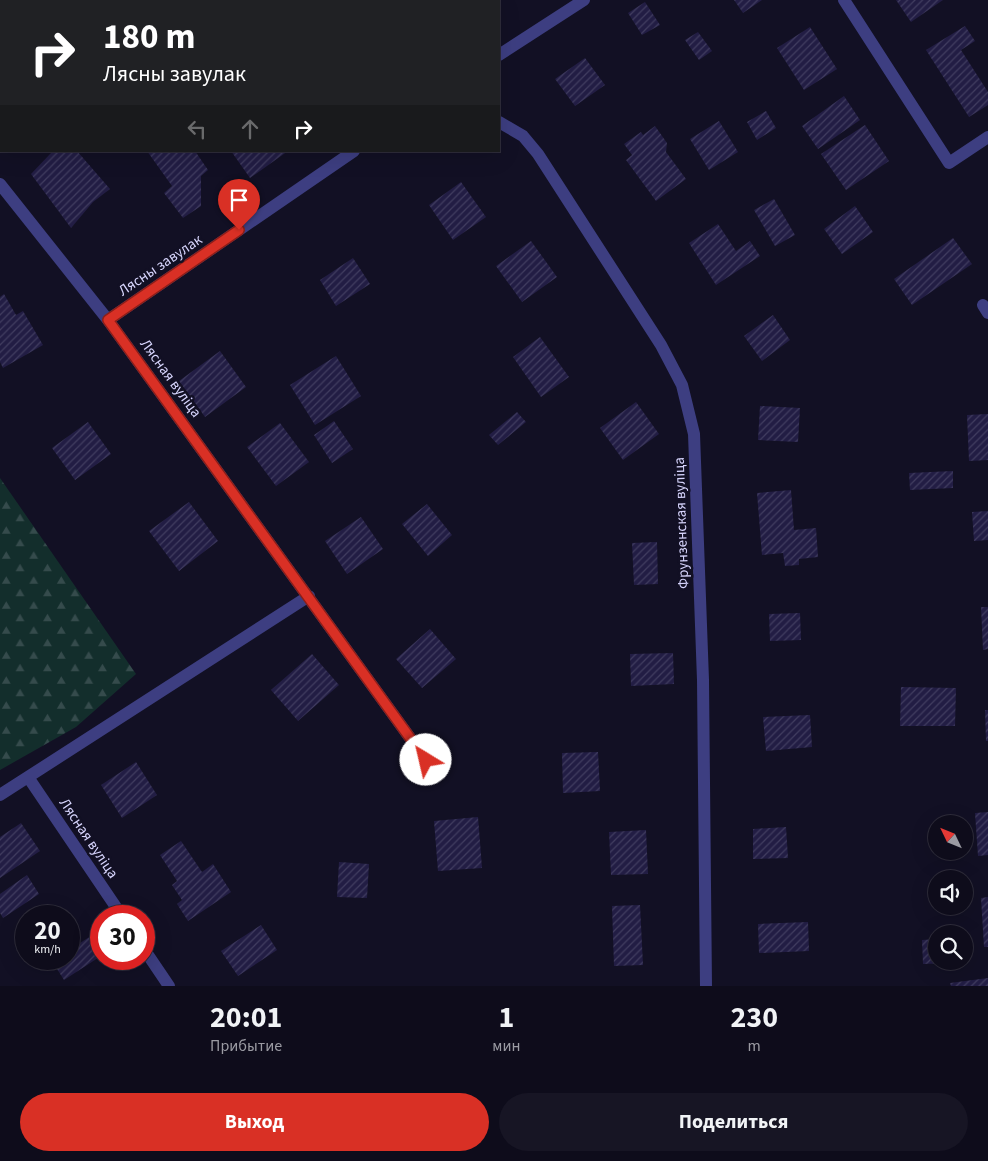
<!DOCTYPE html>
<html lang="ru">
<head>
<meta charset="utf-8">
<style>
  :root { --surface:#0e0c1b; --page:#171524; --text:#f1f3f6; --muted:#9b9ba3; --line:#2e2c3a; --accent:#d93025 }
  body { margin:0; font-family:"Source Sans 3",sans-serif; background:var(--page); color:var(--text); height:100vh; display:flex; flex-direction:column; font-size:19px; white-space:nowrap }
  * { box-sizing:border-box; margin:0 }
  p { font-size:16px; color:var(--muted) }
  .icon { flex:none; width:28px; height:28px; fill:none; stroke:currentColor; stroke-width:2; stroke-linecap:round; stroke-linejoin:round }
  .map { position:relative; height:986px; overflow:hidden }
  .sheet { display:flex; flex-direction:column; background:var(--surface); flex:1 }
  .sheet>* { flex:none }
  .top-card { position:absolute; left:0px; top:0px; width:500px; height:152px; box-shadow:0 5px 20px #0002,0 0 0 1px var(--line); background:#202124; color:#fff; overflow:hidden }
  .needle { width:32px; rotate:313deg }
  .tools { position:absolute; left:928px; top:815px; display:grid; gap:10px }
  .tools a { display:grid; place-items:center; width:45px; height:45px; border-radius:50%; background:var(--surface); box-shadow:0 5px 20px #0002,0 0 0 1px var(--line); font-size:25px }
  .speed { position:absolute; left:15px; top:905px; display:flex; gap:10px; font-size:25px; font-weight:700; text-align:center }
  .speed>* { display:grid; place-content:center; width:65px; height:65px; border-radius:50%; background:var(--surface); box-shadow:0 5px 20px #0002,0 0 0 1px var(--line); line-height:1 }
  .speed small { font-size:12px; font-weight:400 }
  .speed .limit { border:8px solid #d22; background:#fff; color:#111 }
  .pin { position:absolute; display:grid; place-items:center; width:42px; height:42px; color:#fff; margin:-51px -21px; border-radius:50% 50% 50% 0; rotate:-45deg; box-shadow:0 0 5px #0007 }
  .pin .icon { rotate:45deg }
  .me { position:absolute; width:55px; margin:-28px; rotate:324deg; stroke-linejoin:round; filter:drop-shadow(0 0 4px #0008) }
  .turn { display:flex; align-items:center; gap:18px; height:105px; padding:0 20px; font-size:22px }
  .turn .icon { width:65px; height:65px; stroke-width:2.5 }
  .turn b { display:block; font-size:35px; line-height:42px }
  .lanes { display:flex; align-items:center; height:48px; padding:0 20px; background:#0003; justify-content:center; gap:25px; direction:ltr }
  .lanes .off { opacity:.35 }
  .eta { display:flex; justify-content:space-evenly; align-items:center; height:85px; text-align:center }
  .eta b { font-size:30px; font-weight:700; line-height:35px }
  .primary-button { display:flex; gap:10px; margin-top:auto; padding:10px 20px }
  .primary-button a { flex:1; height:58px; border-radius:30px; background:var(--accent); color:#fff; font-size:20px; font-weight:700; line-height:58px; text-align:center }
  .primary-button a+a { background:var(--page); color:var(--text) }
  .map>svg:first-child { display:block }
  .forest { fill:url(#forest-firs) }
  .building { fill:url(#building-hatch) }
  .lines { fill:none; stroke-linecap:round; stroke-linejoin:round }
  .minor { stroke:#3d3e81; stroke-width:12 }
  .route-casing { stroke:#8d1f18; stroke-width:12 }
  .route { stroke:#d93025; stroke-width:9 }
  .labels { text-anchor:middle; stroke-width:5; stroke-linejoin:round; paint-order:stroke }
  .street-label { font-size:15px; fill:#d7d5fd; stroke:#121024 }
</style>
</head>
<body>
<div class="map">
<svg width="988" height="986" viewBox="0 0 988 986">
  <defs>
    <pattern id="forest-firs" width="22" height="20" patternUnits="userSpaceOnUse" patternTransform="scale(1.25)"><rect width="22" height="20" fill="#132e2c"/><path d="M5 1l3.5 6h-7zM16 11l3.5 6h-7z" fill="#354b4c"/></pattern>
    <pattern id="building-hatch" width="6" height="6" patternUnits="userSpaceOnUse" patternTransform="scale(1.25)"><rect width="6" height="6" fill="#221d44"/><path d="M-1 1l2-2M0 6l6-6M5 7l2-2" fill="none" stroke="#413d60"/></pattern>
  </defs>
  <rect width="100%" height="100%" fill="#121024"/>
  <path class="forest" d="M0,478L136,674L76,727L0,770Z"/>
  <path class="building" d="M734,0H762L743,13Z
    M896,0H943L911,22Z
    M645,2L660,25L642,35L628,13Z
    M965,26L975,41L961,50L988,92V105L969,117L926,50Z
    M810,27L837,69L804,90L777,48Z
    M698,32L712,51L699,60L685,40Z
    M585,58L605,85L575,106L555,79Z
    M844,96L860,120L818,149L802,126Z
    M766,111L776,128L757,140L747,122Z
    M719,121L738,152L709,170L690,139Z
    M865,125L889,161L846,190L821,154Z
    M655,126L667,143L666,152L686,179L656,201L626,160L632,155L624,144L641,132L643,135Z
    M53,151H77L110,189L93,202L71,228L31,174Z
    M147,151H195L208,170L201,176V206L183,218L164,193L172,186Z
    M231,151H288L250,178Z
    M461,182L486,217L453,240L429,205Z
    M774,199L795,235L775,246L754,210Z
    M855,206L873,232L842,254L824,229Z
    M718,224L736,251L750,241L760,256L716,285L689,243Z
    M953,238L972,264L912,305L894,279Z
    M531,241L557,277L522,302L496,266Z
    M353,258L370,284L336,306L320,280Z
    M4,294L16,315L23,311L43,345L3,368L0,362V297Z
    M773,315L790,340L762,361L744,336Z
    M540,337L569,377L541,397L513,357Z
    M220,351L246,387L205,417L179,381Z
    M336,356L361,396L315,425L290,385Z
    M636,402L659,434L623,460L600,428Z
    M760,406L800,408L798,442L758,440Z
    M517,412L526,422L498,445L489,435Z
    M988,414V460L969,461L967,415Z
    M334,421L353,449L332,463L314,435Z
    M88,422L111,454L75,480L52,448Z
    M280,423L309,462L276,486L247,447Z
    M953,471V488L910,490L909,473Z
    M791,490L794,530L816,528L818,557L799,559V565L785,566L783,553L762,555L757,493Z
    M189,502L218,541L179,571L149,531Z
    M427,504L452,535L428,556L402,524Z
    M988,511V540L974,541L972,512Z
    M361,517L383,549L347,574L325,541Z
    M657,542L658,584L634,585L632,543Z
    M981,607H988V649L983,650Z
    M800,613L801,640L770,641L769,614Z
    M430,629L456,659L422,688L396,659Z
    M673,653L674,684L631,686L630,654Z
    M312,654L339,685L298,721L271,690Z
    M901,687L956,688L955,726H900Z
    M985,710H988V741H986Z
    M810,715L812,747L766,751L763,717Z
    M598,752L600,791L563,793L562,753Z
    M136,762L157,795L122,818L101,785Z
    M988,812V855L978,856L975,813Z
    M478,817L482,868L438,871L434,821Z
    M21,823L40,851L0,878V837Z
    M786,827L788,858L753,859V829Z
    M646,830L648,874L611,875L609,832Z
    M181,841L202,872L213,864L231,892L188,921L177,904L182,900L172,885L177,881L160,855Z
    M339,862L369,864L367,898L337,897Z
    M27,875L39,894L3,918L0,913V894Z
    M988,897V947H984L981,898Z
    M640,905L643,965L614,966L612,906Z
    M808,922L809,951L759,953L758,924Z
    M261,925L277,950L238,976L221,951Z
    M94,934L101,944V956L64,980L52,961L56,959H69V950Z
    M936,939V961L951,963L923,964L922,940Z
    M988,978V986H951L950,983Z"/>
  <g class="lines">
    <path class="minor" d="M844,0L949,163L988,137
      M499,55L584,0
      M499,122L523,136L538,154L661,345L682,385L694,434L703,680L706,986
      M0,184L108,320L426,760
      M983,305L988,313
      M108,320L354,151
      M28,777L122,916
      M0,795L309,596
      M144,949L169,986"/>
  </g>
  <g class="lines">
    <g class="route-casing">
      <path id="route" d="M239,230L108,320L426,760"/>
    </g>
    <use href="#route" class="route"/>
  </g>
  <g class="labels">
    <g class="street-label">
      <text transform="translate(160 265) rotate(-34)" y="5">Лясны завулак</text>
      <text transform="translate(171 378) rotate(54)" y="5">Лясная вуліца</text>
      <text transform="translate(681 523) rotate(-92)" y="5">Фрунзенская вуліца</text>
      <text transform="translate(89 838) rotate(56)" y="5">Лясная вуліца</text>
    </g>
  </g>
</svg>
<div class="tools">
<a><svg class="needle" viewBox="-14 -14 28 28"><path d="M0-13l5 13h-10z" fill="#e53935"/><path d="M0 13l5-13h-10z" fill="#9b9ba3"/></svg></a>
<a><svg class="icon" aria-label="sound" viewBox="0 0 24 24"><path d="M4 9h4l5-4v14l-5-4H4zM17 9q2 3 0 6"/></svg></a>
<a><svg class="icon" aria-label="search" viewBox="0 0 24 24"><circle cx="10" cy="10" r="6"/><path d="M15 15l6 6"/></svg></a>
</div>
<div class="speed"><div>20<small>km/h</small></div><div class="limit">30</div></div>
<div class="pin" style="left:239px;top:230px;background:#d93025"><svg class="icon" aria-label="arrive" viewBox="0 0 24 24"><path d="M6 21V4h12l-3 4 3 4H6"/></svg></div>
<svg class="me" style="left:426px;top:760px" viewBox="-20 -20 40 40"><circle r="19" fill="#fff"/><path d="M0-13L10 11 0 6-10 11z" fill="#d93025"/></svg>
<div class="top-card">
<div class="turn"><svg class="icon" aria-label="right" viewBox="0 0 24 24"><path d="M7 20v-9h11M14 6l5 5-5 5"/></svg><div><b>180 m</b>Лясны завулак</div></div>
<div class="lanes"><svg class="icon off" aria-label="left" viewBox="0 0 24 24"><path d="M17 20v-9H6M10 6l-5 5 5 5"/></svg><svg class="icon off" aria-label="ahead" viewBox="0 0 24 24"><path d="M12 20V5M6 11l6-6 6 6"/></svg><svg class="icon" aria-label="right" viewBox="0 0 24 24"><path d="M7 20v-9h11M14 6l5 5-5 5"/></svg></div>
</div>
</div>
<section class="sheet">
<div class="eta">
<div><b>20:01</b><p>Прибытие</p></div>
<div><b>1</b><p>мин</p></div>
<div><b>230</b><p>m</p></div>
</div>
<div class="primary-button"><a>Выход</a><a>Поделиться</a></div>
</section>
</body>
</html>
